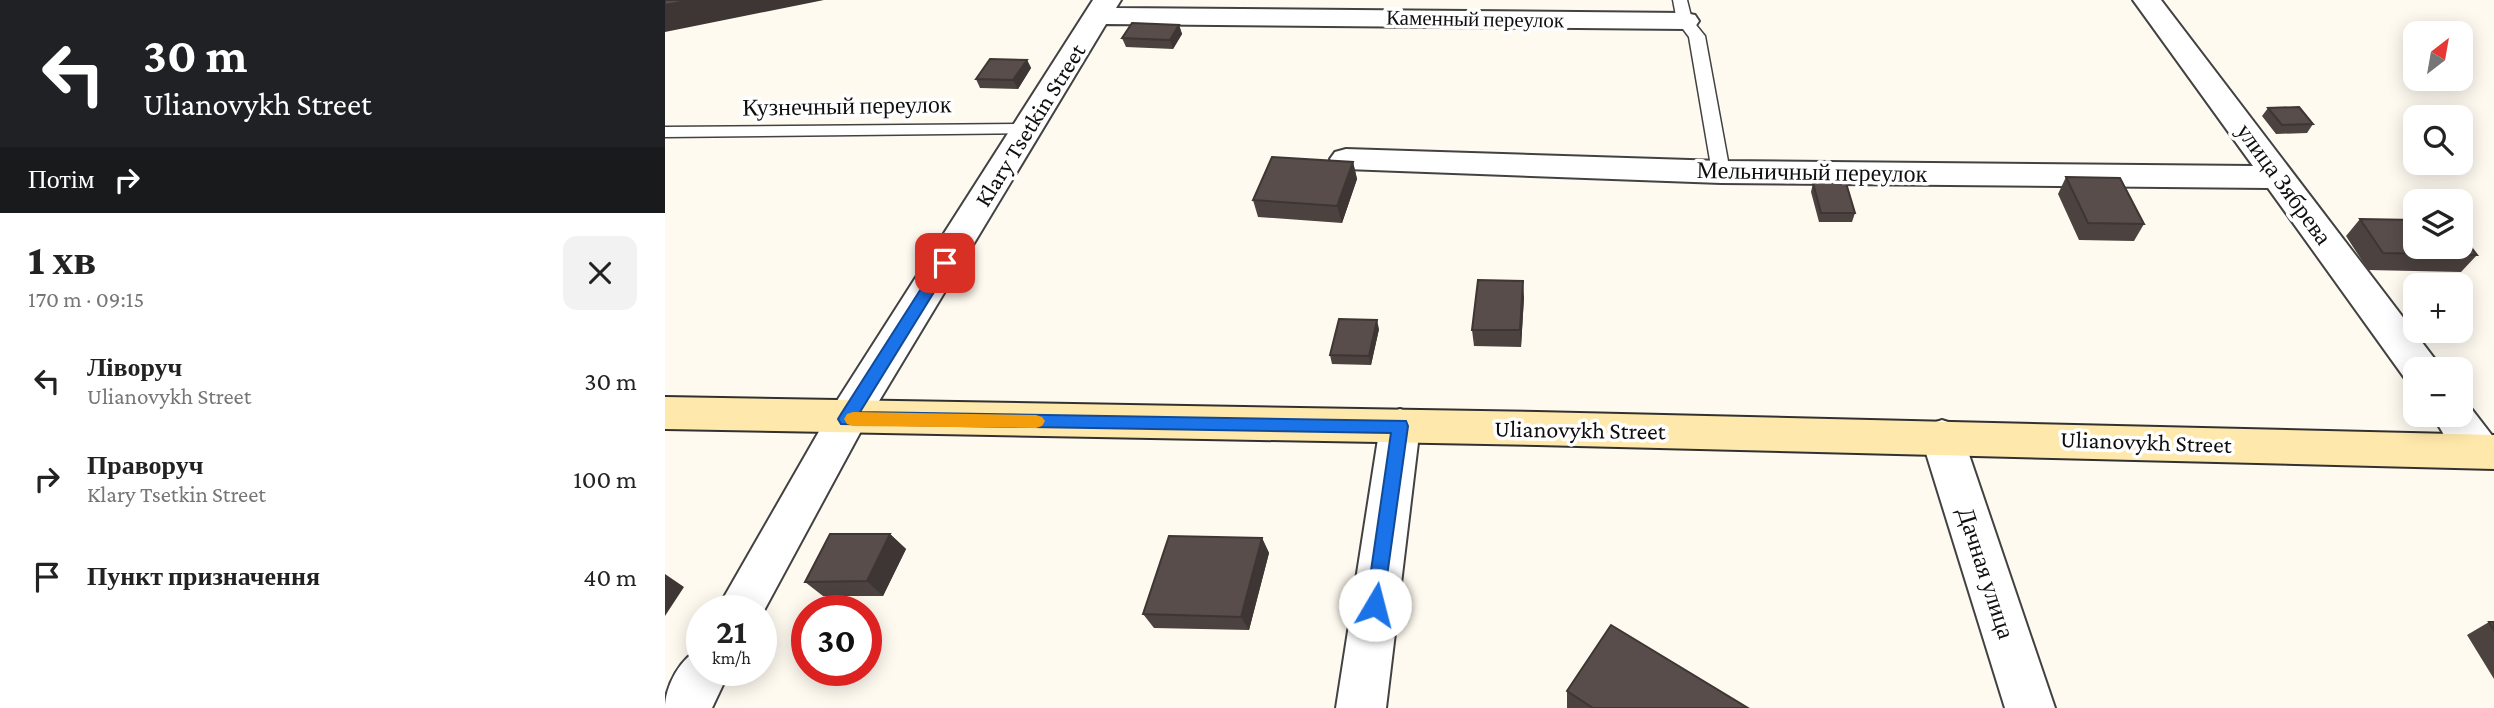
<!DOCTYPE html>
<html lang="uk">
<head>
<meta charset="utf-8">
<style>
  :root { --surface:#fff; --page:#f2f2f2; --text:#222; --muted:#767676 }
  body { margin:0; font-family:"Crimson Pro",serif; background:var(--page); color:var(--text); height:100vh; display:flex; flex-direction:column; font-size:26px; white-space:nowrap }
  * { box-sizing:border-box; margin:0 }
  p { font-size:23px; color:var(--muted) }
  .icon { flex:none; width:38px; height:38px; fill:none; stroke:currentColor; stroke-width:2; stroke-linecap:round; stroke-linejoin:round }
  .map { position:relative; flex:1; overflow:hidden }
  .drawer { display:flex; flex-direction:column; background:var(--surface); width:665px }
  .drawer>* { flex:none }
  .hud { background:#202124; color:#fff; overflow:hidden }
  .needle { width:46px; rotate:31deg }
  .buttons { position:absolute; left:1738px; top:21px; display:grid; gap:14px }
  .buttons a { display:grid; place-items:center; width:70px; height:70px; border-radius:14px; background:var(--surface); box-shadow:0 4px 18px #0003; font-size:35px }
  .speed { position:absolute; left:21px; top:595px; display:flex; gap:14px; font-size:35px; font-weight:700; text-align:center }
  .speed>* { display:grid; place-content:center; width:91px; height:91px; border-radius:50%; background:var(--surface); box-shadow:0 4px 18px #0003; line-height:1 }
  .speed small { font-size:18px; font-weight:400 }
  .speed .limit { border:10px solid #d22; background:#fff; color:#111 }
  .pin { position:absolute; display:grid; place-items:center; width:60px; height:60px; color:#fff; margin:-30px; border-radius:14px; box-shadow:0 4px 10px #0006 }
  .me { position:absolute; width:77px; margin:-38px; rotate:8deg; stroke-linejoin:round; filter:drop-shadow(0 0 5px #0008) }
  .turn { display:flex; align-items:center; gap:24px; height:147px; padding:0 28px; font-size:32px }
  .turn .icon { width:91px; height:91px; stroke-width:2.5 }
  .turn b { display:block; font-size:49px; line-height:60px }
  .then { display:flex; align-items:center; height:66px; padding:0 28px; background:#0003; gap:14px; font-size:26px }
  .round { display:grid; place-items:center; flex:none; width:74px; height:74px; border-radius:14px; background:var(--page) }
  .headline { display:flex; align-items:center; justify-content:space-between; height:119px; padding:0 28px }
  h1 { font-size:42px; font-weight:800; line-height:52px }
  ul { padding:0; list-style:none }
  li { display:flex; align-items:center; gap:21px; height:98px; padding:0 28px }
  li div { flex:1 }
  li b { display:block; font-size:26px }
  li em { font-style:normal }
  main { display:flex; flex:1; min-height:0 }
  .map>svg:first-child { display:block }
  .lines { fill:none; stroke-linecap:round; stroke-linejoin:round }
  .lane-casing { stroke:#424242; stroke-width:3 }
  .street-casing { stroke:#424242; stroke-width:4 }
  .secondary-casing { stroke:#313131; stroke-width:4 }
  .lane { fill:#fff; fill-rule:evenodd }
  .street { fill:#fff; fill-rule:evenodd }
  .secondary { fill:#ffe8ab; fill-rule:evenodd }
  .wall { fill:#4c4240 }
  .shaded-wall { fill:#3e3634 }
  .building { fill:#584d4a; stroke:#3e3634; stroke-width:2 }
  .route { fill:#1a73e8; stroke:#114b97; stroke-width:2 }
  .slow { fill:#f59e0b }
  .labels { text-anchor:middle; stroke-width:7; stroke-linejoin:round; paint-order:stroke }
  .far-street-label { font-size:21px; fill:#0f0f0f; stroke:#fff }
  .street-label { font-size:24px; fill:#0f0f0f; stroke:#fff }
</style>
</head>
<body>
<main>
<section class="drawer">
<div class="hud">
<div class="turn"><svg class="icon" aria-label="left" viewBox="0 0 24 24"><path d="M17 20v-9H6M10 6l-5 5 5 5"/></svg><div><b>30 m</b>Ulianovykh Street</div></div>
<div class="then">Потім<svg class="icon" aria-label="right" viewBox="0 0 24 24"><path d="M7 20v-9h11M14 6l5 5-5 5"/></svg></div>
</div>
<div class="headline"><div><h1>1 хв</h1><p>170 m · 09:15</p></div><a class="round"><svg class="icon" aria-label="close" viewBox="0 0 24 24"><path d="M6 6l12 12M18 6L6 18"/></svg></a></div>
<ul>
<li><svg class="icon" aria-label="left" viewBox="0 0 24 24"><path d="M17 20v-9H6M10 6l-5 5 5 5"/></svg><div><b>Ліворуч</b><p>Ulianovykh Street</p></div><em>30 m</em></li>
<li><svg class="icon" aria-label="right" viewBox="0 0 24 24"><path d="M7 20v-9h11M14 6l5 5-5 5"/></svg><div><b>Праворуч</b><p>Klary Tsetkin Street</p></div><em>100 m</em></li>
<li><svg class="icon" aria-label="arrive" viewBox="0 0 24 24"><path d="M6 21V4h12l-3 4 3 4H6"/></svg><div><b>Пункт призначення</b></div><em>40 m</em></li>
</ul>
</section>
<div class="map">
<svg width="1829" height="708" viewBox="0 0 1829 708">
  <rect width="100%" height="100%" fill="#fffaf0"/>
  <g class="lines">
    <g class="lane-casing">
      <path id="lane" d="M1008,0H1022L1027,20L1040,36L1065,172L1062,176H1050L1047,172L1024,37L1012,21Z
        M364,124L373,129L370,133L0,137V127Z"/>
    </g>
    <g class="street-casing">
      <path id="street" d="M428,0H456L451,8L1020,13L1030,15L1034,21L1030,27L1020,29L441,24L196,431L96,616V611H51L168,407Z
        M1468,0H1496L1769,358L1774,369H1750V383L1741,380L1603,188L1056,183L681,169L670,166L665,159L670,152L681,149L1056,161L1588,166Z
        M1796,401L1802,403L1829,438V463C1819,467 1810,470 1801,463C1791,456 1773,426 1768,415H1796Z
        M735,409L749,414L755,426L721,708H671L715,426L721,414Z
        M1277,420L1292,425L1298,437L1390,708H1340L1256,437L1262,425Z
        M37,648V670H65L47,708H0C0,686 16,656 37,648Z"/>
    </g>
    <g class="secondary-casing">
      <path id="secondary" d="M0,397L872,412L1829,435V469L872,445L0,429Z"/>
    </g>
    <use href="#lane" class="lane"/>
    <use href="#street" class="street"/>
    <use href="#secondary" class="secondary"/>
  </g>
  <path class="wall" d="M514,25L517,34L508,49L461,47L457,38Z
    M362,60L366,68L353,89L315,88L311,79Z
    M1603,108L1648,124L1642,133L1611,134L1597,116Z
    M688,162L692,179L677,223L593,217L588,200Z
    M1401,177L1479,224L1469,241L1414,240L1393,194Z
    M1148,183L1190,213L1187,222H1154L1146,192Z
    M1695,219L1812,255L1796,272L1703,270L1681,236Z
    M859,297L856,347L809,346L807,330Z
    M714,329L706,365L667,364L665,355Z
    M225,534L241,549L218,596H158L140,582Z
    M597,538L604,553L584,630L489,628L478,614Z
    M1824,622H1829V679L1802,635Z
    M902,691L1083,708H902Z"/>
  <path class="shaded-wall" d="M26,0H159L0,32V5Z
    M514,25L517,34L508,49L505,40Z
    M362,60L366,68L353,89L348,80Z
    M688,162L692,179L677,223L672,206Z
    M858,281L859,297L856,347L855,330Z
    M712,320L714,329L706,365L704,356Z
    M225,534L241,549L218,596L202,581Z
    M597,538L604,553L584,630L576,617Z
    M0,574L19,587L0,616Z"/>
  <path class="building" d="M0,0H26L0,5Z
    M467,23L514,25L505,40L457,38Z
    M325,59L362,60L348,80L311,79Z
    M1634,107L1648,124L1617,125L1603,108Z
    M607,157L688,162L672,206L588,200Z
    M1401,177L1455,178L1479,224L1423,223Z
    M1148,183H1181L1190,213H1156Z
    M1695,219L1750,220V247H1796V234L1812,255L1718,253Z
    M813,280L858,281L855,330H807Z
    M674,319L712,320L704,356L665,355Z
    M165,534H225L202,581L140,582Z
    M504,536L597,538L576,617L478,614Z
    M1824,622H1829V630Z
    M946,625L1083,708H928L902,691Z"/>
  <path class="route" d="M280,257L287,263L195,412L741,421L743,426L717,612L710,614L703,612L701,605L726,433L176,424L173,419L176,414L275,259Z"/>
  <path class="slow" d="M188,412L371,415L377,417L380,421L377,426L371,428L188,426L182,424L179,419L182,414Z"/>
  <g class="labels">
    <g class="far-street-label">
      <text transform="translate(810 19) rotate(1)" y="7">Каменный переулок</text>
    </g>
    <g class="street-label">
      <text transform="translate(182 106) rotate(-1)" y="8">Кузнечный переулок</text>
      <text transform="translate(365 125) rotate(-58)" y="8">Klary Tsetkin Street</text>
      <text transform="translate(1147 172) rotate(1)" y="8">Мельничный переулок</text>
      <text transform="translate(1619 184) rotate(54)" y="8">улица Зябрева</text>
      <text transform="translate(915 430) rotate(1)" y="8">Ulianovykh Street</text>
      <text transform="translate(1481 442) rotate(2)" y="8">Ulianovykh Street</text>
      <text transform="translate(1321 573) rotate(72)" y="8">Дачная улица</text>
    </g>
  </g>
</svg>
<div class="buttons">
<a><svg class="needle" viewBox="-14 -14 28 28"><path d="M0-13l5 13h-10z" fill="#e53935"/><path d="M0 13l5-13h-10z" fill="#767676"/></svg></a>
<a><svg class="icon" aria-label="search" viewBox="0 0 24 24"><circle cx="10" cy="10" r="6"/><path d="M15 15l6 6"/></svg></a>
<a><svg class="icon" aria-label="layers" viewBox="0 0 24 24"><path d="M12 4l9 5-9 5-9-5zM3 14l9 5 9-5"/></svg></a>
<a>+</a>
<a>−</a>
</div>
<div class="speed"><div>21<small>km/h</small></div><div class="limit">30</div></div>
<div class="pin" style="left:280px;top:263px;background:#d93025"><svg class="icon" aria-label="arrive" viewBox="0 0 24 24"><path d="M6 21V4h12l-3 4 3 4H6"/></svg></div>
<svg class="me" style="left:710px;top:605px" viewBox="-20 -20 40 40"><circle r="19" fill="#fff"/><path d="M0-13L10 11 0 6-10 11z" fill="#1a73e8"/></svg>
</div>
</main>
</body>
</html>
